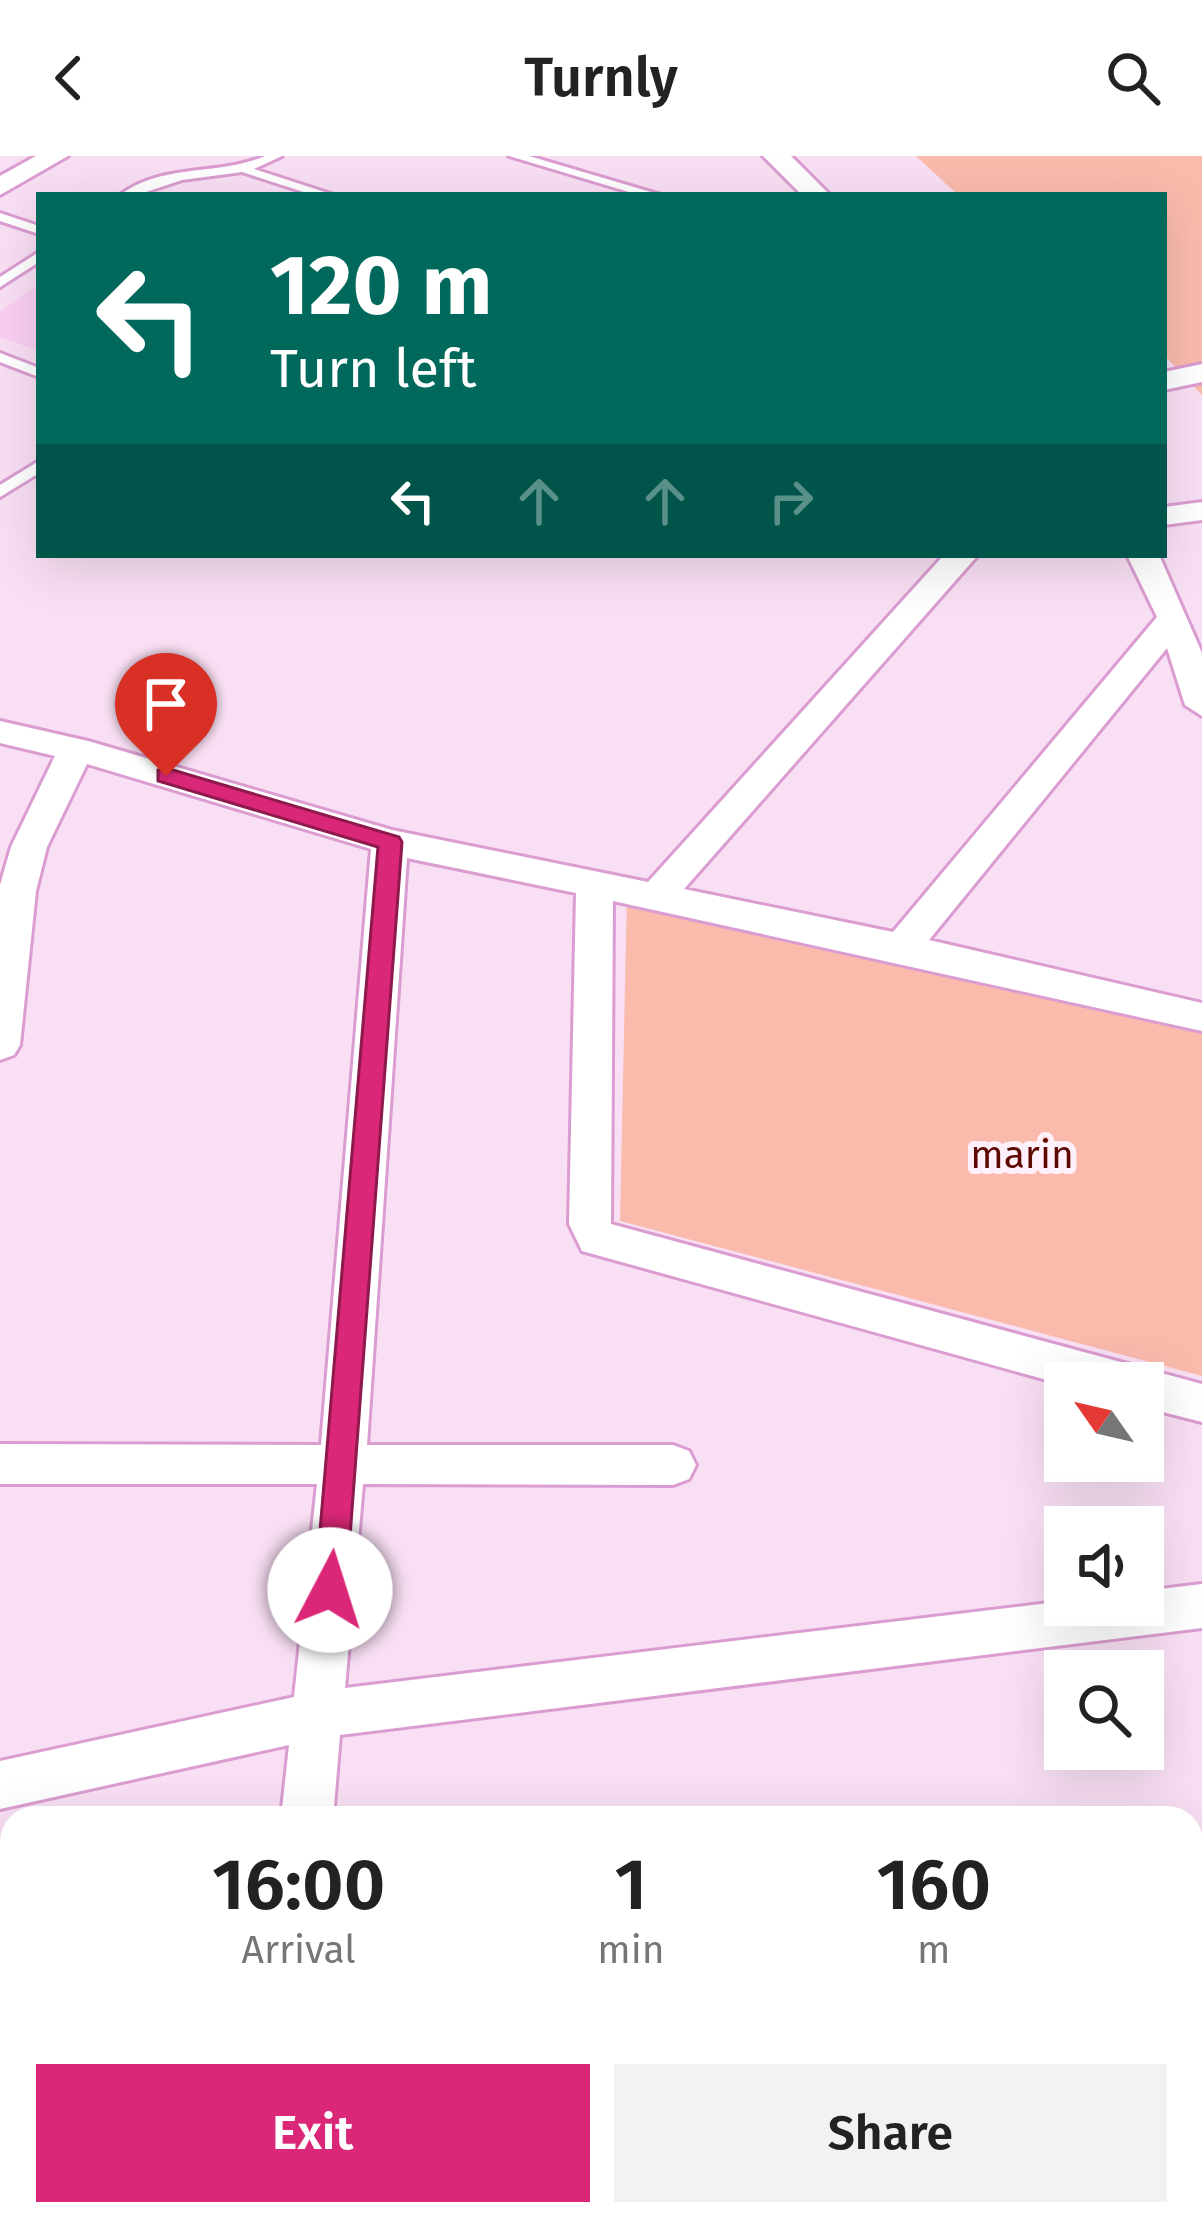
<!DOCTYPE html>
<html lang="en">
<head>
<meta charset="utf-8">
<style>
  :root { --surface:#fff; --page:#f2f2f2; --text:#222; --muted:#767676; --accent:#db2777 }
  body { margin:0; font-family:"Fira Sans",sans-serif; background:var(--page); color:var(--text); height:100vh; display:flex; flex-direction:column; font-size:45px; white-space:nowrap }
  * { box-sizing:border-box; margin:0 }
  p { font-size:39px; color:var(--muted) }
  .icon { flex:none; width:66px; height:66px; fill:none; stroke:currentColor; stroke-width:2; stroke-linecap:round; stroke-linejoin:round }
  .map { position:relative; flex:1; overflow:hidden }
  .panel { position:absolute; left:0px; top:1650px; width:1203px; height:420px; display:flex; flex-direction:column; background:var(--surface); border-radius:36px 36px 0 0; box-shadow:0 12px 48px #0002 }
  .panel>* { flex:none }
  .top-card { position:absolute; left:36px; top:36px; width:1131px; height:366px; border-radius:0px; box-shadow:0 12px 48px #0002; background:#00695c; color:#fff; overflow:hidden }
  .needle { width:78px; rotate:304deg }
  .controls { position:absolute; left:1044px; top:1206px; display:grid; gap:24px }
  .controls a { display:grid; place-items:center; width:120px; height:120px; border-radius:0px; background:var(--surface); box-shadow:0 12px 48px #0002; font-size:60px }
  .pin { position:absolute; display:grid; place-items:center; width:102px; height:102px; color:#fff; margin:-123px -51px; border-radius:50% 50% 50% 0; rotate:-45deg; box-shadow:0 0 12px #0007 }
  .pin .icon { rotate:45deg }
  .me { position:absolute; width:132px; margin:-66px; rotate:5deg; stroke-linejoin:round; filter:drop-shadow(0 0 9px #0008) }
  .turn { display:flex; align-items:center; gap:42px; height:252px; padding:0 36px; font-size:54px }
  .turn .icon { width:156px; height:156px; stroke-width:2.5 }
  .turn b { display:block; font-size:84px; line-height:102px }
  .lanes { display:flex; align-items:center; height:114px; padding:0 36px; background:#0003; justify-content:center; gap:60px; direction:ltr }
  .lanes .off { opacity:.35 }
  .eta { display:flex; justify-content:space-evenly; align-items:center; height:204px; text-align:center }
  .eta b { font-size:72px; font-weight:600; line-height:84px }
  .button { display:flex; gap:24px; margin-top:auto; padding:24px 36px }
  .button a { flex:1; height:138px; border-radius:0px; background:var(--accent); color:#fff; font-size:48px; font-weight:600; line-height:138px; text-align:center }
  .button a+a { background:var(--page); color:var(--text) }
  header { display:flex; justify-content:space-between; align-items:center; height:156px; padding:0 36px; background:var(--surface); font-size:54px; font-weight:600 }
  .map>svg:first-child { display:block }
  .built { fill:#f9cff2 }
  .green { fill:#fabbad }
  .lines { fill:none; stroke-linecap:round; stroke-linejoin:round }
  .service-casing { stroke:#db9dd1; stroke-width:6 }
  .minor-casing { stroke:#db9dd1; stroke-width:6 }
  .service { fill:#fff; fill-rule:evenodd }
  .minor { fill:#fff; fill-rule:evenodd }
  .route { fill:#db2777; stroke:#8e194d; stroke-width:3 }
  .labels { text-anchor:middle; stroke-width:12; stroke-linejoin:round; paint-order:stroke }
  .park-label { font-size:39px; fill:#5d0800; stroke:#fef1fc }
</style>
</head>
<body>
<header><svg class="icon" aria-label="back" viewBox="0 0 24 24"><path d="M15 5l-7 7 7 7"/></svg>Turnly<svg class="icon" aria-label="search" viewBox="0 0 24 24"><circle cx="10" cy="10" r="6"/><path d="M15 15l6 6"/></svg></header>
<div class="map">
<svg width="1202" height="2070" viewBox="0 0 1202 2070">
  <rect width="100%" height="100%" fill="#f9dff4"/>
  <path class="built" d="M39,128V195L0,181V155Z"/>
  <path class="green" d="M916,0H1202V239L1164,199V39H958Z
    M627,735L1202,866V1220L620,1065Z"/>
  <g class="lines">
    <g class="service-casing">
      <path id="service" d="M265,0H282L254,13L334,39H313L242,16L182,24L137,39H120C162,7 218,20 265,0Z
        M509,0H529L661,39H639Z
        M0,57L39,70V78L0,65Z
        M39,96V106L0,131V121Z
        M0,197L39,212V221L0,206Z
        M39,305V317L0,341V329Z"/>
    </g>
    <g class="minor-casing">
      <path id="minor" d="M36,0H68L0,39V20Z
        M763,0H791L830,39H802Z
        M1202,208V226L1164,234V216Z
        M1202,346V364L1164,369V351Z
        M944,399H978L684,733L893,776L1157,461L1127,399H1159L1202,497V560L1185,549L1167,492L929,784L1202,847V875L613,745L611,1068L1202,1228V1266L1143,1251V1227L1065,1229L582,1095L569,1068L576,737L407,702L367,1289H673L689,1295L696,1309L689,1323L673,1329L363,1328L345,1532L1065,1445L1143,1449V1435L1202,1428V1472L340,1579L333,1662H281L289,1589L0,1653V1605L294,1541L317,1328H0V1288L321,1289L371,693L87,608L47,691L36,735L20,889L14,899L0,904V729L11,691L55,600L0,587V565L88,585L392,674L648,726Z
        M1202,1880V1936L1191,1938V1882Z
        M87,2058H203L198,2070H82Z
        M235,2058H293L292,2070H234Z"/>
    </g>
    <use href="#service" class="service"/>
    <use href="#minor" class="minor"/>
  </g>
  <path class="route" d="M166,612L399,681L402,686L346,1434L341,1444L330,1448L319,1444L315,1434L378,691L158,625V614Z"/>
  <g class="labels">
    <g class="park-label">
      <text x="1022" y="1012">marin</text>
    </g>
  </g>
</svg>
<div class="controls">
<a><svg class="needle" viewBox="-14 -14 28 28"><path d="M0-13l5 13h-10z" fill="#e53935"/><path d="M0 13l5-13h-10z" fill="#767676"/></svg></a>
<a><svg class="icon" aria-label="sound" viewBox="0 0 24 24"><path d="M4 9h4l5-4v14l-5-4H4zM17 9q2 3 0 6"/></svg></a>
<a><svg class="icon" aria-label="search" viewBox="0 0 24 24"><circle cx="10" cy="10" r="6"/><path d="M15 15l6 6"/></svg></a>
</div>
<div class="pin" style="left:166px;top:620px;background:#d93025"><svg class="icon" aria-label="arrive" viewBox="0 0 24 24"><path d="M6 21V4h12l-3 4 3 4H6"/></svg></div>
<svg class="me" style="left:330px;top:1434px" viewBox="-20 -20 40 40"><circle r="19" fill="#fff"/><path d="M0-13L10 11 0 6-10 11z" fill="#db2777"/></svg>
<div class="top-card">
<div class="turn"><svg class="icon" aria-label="left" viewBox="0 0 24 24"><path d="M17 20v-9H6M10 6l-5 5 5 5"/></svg><div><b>120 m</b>Turn left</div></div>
<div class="lanes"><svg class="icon" aria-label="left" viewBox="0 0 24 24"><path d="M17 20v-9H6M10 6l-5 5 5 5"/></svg><svg class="icon off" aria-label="ahead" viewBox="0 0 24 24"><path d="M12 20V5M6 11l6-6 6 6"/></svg><svg class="icon off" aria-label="ahead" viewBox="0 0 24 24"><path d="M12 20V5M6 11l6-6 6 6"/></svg><svg class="icon off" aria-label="right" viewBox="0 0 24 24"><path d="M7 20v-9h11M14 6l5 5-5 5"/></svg></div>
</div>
<section class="panel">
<div class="eta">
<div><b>16:00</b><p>Arrival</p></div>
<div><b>1</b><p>min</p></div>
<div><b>160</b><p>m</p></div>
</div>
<div class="button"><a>Exit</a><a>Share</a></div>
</section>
</div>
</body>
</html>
